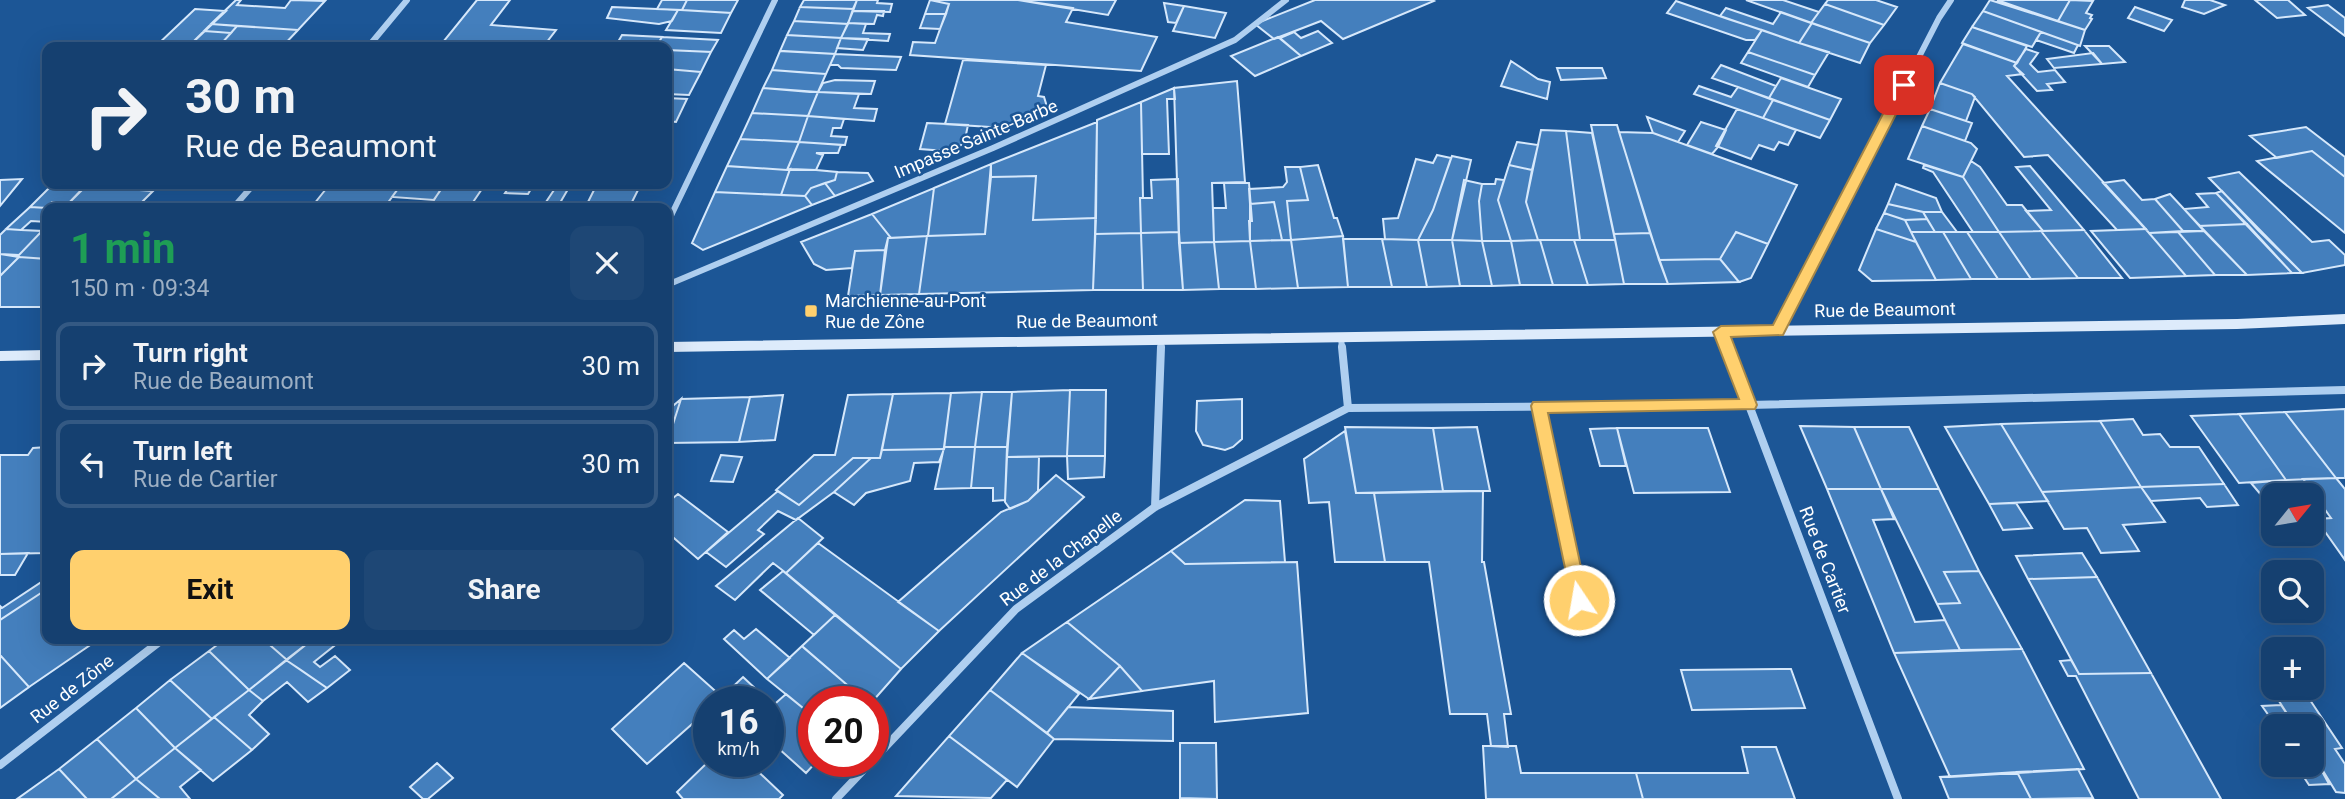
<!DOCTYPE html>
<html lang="en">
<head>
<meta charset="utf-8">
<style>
  :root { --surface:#154070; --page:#1e4775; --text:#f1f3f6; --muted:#9dafc3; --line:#345983; --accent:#ffd06e }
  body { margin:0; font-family:Roboto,sans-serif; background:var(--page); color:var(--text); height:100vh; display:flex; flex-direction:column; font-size:26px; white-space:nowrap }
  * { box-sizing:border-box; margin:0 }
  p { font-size:23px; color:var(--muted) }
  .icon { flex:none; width:38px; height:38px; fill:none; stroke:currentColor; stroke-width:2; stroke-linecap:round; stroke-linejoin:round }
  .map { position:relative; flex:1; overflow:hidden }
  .side { position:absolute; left:42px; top:203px; width:630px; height:441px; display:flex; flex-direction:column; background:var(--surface); border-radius:14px; box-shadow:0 7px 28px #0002,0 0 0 2px var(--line) }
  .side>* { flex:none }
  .top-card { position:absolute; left:42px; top:42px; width:630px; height:147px; border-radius:14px; box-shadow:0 7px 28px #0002,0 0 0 2px var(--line); background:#154070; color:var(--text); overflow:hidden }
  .needle { width:46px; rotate:60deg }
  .controls { position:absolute; left:2261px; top:483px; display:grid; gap:14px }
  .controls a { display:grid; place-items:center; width:63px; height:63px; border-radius:14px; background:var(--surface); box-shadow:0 7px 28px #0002,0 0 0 2px var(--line); font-size:35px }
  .speed { position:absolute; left:693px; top:686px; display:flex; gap:14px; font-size:35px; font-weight:700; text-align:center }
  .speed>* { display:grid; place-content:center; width:91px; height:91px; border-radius:50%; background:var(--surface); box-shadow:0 7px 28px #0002,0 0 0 2px var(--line); line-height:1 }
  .speed small { font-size:18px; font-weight:400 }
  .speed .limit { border:10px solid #d22; background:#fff; color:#111 }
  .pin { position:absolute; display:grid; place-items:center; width:60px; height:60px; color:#fff; margin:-30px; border-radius:14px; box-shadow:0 4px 10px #0006 }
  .me { position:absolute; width:77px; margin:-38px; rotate:348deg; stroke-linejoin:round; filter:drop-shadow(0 0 5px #0008) }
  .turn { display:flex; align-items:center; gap:24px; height:147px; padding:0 28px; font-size:32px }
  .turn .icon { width:91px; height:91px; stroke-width:2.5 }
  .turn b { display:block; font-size:49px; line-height:60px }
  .round { display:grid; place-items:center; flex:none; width:74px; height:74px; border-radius:14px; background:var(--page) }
  .headline { display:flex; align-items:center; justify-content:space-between; height:119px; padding:0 28px }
  h1 { font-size:42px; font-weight:700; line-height:52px; color:#1e9e55 }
  .primary-button { display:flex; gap:14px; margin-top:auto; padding:14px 28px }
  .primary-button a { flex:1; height:80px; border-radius:14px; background:var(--accent); color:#111; font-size:28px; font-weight:700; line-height:80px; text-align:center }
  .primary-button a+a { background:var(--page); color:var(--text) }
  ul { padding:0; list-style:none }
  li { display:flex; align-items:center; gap:21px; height:88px; margin:0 14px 10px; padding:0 14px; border:4px solid var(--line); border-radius:14px }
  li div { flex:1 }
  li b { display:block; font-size:26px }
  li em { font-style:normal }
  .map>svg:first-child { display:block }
  .building { fill:#447fbd; stroke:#d6e8fb; stroke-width:2 }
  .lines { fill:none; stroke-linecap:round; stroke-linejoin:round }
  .lane { stroke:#afcff0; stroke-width:6 }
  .street-far1 { stroke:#afcff0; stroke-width:6 }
  .street { stroke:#afcff0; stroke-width:8 }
  .secondary { fill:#ddebfb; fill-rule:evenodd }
  .route { fill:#ffd06e; stroke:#a68748; stroke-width:2 }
  .poi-dot { fill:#ffd06e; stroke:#1c5696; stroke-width:2.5 }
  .labels { text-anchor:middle; stroke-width:5; stroke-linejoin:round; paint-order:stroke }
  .street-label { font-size:18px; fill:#fff; stroke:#1c5696 }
  .poi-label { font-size:18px; fill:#fff; stroke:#1c5696; text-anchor:start }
</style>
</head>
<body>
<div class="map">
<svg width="2345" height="799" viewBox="0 0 2345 799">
  <rect width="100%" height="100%" fill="#1c5696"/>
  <path class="building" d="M236,0H241L237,5L285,8L291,0L325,1L298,30L211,24Z
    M477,0H510L491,25L556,30L543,47L443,42Z
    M662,0H687L682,10L657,9Z
    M687,0H738L731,13L682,10Z
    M804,0H857L853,9L800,7Z
    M857,0H878L877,3L892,4L890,12L853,11Z
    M930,0H1018L1073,8L1066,22L1157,37L1141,71L910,55L913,42L935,43L949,4Z
    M930,0L949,4L946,14H925Z
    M1018,0H1116L1108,15Z
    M1315,0H1432L1434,1L1343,39L1321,21L1274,39L1255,24Z
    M1746,0H1783L1819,12L1811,23Z
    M1828,0H1876L1897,7L1884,25L1825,4Z
    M1990,0L2085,30L2080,46L1983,11Z
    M1997,0H2070L2058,21Z
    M2070,0L2093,1L2086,13L2092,15L2090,18L2092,19L2085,30L2058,21Z
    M2185,0H2210L2225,5L2204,14L2182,7Z
    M2255,0H2288L2305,15L2277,18Z
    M1676,1L1728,19L1762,30L1755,40H1746L1667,13Z
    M1164,3L1184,6L1176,23L1168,22Z
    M1825,4L1884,25L1870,43L1811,23Z
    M2328,5L2345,18V36L2308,8Z
    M1184,6L1226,13L1215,38L1173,31Z
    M612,7L657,9L678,10L672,21L659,24L607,18Z
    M800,7L853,9L848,24L794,21Z
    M2135,7L2172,20L2164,31L2128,18Z
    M1726,8L1773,24L1781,12L1812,23L1799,43L1720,16Z
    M195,9L226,11L188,47H155Z
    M678,10H682L731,13L721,33L666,30Z
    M853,11H884L883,16L877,15L874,24L848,23Z
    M1983,11L2041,32L2032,47L1972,27Z
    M925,14H946L940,29L920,28Z
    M794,21L848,24L841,38L787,35Z
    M848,23L866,24L863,33L890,34L888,41L841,38Z
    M1812,23L1870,43L1860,63L1799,43Z
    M211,24L237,26L231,33L204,31Z
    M237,26L298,30L282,47L221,44Z
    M1972,27L2027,46L2017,63L1962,43Z
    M1762,30L1799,43L1829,52L1815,75L1748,52Z
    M204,31L218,32L231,33L221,44L193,42Z
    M1318,31L1332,43L1301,56L1280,38L1294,32L1301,38Z
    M2041,32L2078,45L2074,53L2036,40Z
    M622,35L662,37L656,47H615Z
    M787,35L841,38L835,54L780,51Z
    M662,37L718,40L711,52L667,50V47H656Z
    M1278,37L1301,56L1255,76L1231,56Z
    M841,38L868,39L863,50L837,48Z
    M193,42L221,44L218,47H188Z
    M443,42L504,47H439Z
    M1963,44L2017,63L2014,66L2023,74L2007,76L2146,229L2117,230L2048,155L2024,157L1972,94L1940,83Z
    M2085,46H2109L2125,62L2102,64Z
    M2026,49L2038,53L2030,64L2038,72L2055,70L2065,82L2047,84L2052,90L2037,91L2014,66Z
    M667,50L711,52L701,72L667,69Z
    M780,51H784L835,54L826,74L772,70Z
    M1748,52L1815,75L1808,87L1741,63Z
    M2093,53L2102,64L2054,68L2047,59Z
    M835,54L901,57L896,70L841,68L838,65H830Z
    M963,60L1046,65L1038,96L1044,97L1048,110L1005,128L945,124Z
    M1511,61L1538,79L1550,82L1547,99L1501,86Z
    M1721,65L1776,86L1769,98L1712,78Z
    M1557,68H1602L1606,78L1561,80Z
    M667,69L701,72L689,95L667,94Z
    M772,70L797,72L826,74L818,92L763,88Z
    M1781,78L1841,99L1830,120L1769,98Z
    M835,80L875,81L871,94L818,92L823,83Z
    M1237,81L1245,182L1212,183L1214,242L1179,243L1174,88Z
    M1940,83L1972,94L1975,97L1966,121L1930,109Z
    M1699,86L1731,97L1738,87L1773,100L1763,118L1694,94Z
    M763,88L810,92H818L808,116L752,113Z
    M1174,88L1175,99H1167L1169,154H1142L1141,102Z
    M818,92L859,94L854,108L877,109L874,121L808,116Z
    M667,98L687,99L676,122L667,121Z
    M1773,100L1830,120L1820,138L1763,118Z
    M1141,102L1143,198H1140L1141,233L1095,234L1097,120Z
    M1737,109L1763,118L1796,130L1788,145L1779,142L1774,150L1759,145L1751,159L1716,146Z
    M1930,109L1972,123L1965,141L1922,126Z
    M752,113L808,116L799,142L740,139Z
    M808,116L844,119L841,128H833L831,136L847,137L845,145L799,142Z
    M1647,117L1685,131L1678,142L1653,133Z
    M1097,122L1096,218L1033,220L1036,176L991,177V164Z
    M1701,122L1726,130L1718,147L1712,154L1687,145Z
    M927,123L968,125L964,144L946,151L920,149Z
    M1591,125H1617L1650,233L1614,234Z
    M1922,126L1971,143L1977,149L1963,177L1908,159Z
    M2306,127L2345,157V177L2312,151L2277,158L2250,136Z
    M1541,130L1566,131L1580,240H1538L1526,202Z
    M1566,131L1592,133L1615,240H1580Z
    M1619,132L1653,133L1797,185L1768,244L1736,232L1720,259L1659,260Z
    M740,139L799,142L787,170L727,166Z
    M799,142L828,144L841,145L838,153H816L823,155L816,170H787Z
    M1517,142L1538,145L1532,170L1509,165Z
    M2312,151L2345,177V233L2257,161Z
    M1437,155L1451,158L1433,210L1418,240L1385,239L1383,219L1398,218L1416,159L1433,163Z
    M1452,156L1471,160L1452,240H1418L1433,210Z
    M1971,161L1980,167L2007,205H2022L2043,231L1999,232L1963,177Z
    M991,164L985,234L928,236L934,188Z
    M1318,165L1334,218H1337L1343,236L1291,240L1287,201L1308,200L1300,167Z
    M1509,165L1532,170L1526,202L1538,240L1511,241L1498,200Z
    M1924,165L1963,177L1999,232H1973L1933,172L1923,168Z
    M727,166L787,170L790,169L781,195L715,192Z
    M2030,166L2084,230L2043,231L2026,211L2051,210L2016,167Z
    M1285,167H1300L1308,200L1287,201L1291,240H1282L1274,202L1250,204L1249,189L1283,187L1287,182Z
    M790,169L816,170L837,172L835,180L811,188L805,196L781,195Z
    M837,172L868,173L873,181L835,196L825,183L835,180Z
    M2239,172L2312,242L2329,240L2345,255V265L2302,273L2209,178Z
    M1036,176L1033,220L1096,218L1093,290L919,294L927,236L985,234L991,177Z
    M22,179L0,206V180Z
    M1178,179L1179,232L1141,233L1140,198H1152L1151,180Z
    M1496,179L1504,180L1498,200L1511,241H1482L1479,201L1482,184H1495Z
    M1464,180L1482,184L1479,201L1482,241L1452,240Z
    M2124,180L2142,200L2155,199L2183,231L2149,233L2103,183Z
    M825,183L835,196L812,205L805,196L811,188Z
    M1224,183H1249L1252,221H1249L1250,241L1214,242L1213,208H1226Z
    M87,184H159L153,191L85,186Z
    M330,184H377L400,186L384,208L314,204Z
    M445,184H511L509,188L484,186L469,208H428Z
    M511,184H534L528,194L505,193Z
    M558,184H571L557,208H542Z
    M597,184H641L629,208H585Z
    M1896,184L1936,198L1942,212H1923L1888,204Z
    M52,185L84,188L69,203L52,202L46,208L30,207Z
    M85,186L153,191L136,208H64Z
    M400,186L441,189L434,200L392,197Z
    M934,188L928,236L891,238L872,214Z
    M2222,191L2258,230L2302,273H2292L2216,193Z
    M715,192L805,196L812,205L703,250L692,243Z
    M2216,193L2247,224L2200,226L2184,209L2208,207L2197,194Z
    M2170,194L2184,209L2204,231H2183L2155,199Z
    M1274,202L1282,240L1250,241V204Z
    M314,204L367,208H311Z
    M1888,204L1923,212L1927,219L1905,220L1884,213Z
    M30,207L47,208V222L31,221L21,230L6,229Z
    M1923,212H1942L1957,232H1935Z
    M1884,213L1905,220L1916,242L1876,229Z
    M872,214L891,238H888L885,250L855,251L852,268L826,270L814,264L801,242Z
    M1927,219L1935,232H1911L1905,220Z
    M2247,224L2292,273L2247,275L2200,226Z
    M6,229L21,230L42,231L19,255L0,254V235Z
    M1876,229L1916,242L1936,280L1872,281L1859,270Z
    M2146,229L2149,233L2186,276L2130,278L2091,231Z
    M2084,230L2122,278H2078L2041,231Z
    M42,231L47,232V259L17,257Z
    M2041,231L2078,278L2031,279L1999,232Z
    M2204,231L2247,275H2215L2178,232Z
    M1179,232L1183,290H1143L1141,233Z
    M1736,232L1768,244L1751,278L1739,282L1720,259Z
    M1911,232H1943L1971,279L1936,280Z
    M1943,232H1967L1998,279H1971Z
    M1967,232H1999L2031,279H1998Z
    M2178,232L2215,275L2186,276L2149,233Z
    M1141,233L1143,290H1093L1095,234Z
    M1650,233L1668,284H1624L1614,234Z
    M927,236L919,294L880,295L888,238Z
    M1343,236L1348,287L1298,288L1291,240Z
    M1343,239H1382L1392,287H1348Z
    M1382,239L1418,240L1427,287H1392Z
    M1291,240L1298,288L1256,289L1250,241Z
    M1418,240H1452L1460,286L1427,287Z
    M1452,240L1482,241L1492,286H1460Z
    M1540,240L1553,285H1520L1511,241Z
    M1540,240H1574L1588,285H1553Z
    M1574,240H1615L1624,284L1588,285Z
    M1250,241L1256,289H1219L1214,242Z
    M1482,241H1511L1520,285L1492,286Z
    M1214,242L1219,289L1183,290L1179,243Z
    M885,250L880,295L848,296L855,251Z
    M0,254L19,257L0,276Z
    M19,257L47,259V307H0V276Z
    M1720,259L1739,282L1668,284L1659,260Z
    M1070,390L1067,456L1007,457L1012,392Z
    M1070,390H1106L1105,456H1067Z
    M982,392L975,447H944L951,393Z
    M982,392H1012L1007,447H975Z
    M951,393L944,449L882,450L893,394Z
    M893,394L880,458H853L799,505L776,490L814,455H835L848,395Z
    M783,395L775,440L739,442L750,397Z
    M750,397L739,442L667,443L681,399Z
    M681,399L667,443H670L667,448V411Z
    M1242,399V439L1233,447L1225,450L1203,445L1196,431L1197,401Z
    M2345,409V478H2336L2285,412Z
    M2285,412L2336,478L2286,480L2239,414Z
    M2239,414L2286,480L2239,483L2191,416Z
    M2133,419L2143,435L2160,434L2170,447H2199L2224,484L2141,487L2100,421Z
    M2100,421L2141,487L2042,492L2001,424Z
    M2001,424L2042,492L2048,501L1989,504L1945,427Z
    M1800,426L1854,427L1881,489H1827Z
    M1345,427L1433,428L1443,491L1356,493Z
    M1477,427L1490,491H1443L1433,428Z
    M1854,427H1909L1939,489H1881Z
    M1617,428H1708L1730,492L1634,493Z
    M1617,428L1626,466H1600L1590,429Z
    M1345,431L1356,493H1374L1385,562H1335L1329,502L1309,503L1304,459Z
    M47,447V553L0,554V455H28L33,448Z
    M944,447H975L971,488L935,489Z
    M975,447H1007L1005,500L993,501V488H971Z
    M944,449L939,462L914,463L910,481L866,493L854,505L834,492L871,458H880L882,450Z
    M721,455L742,457L733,482L711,481Z
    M1067,456H1105L1104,477L1068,479Z
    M1007,457H1039L1038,491L1028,501L1010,509L1005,502Z
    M853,458H871L834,492L796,520L778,511L758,530L764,534L726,567L706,552L778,491L799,505Z
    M1056,475L1084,497L939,631L898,602L1001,512L1028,501Z
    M2336,478L2345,489V560L2316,519L2331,518L2303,479Z
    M2286,480L2298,495H2273V505L2267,502L2251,483Z
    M2224,484L2238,505L2207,507L2200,498L2151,501L2141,487Z
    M2141,487L2165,522L2123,525L2139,551L2101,553L2087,528L2064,529L2042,492Z
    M1827,489H1881L1894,519L1873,520L1915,622L1945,620L1960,650L1894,653Z
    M1881,489H1939L1979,571L1944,572L1960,603L1937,604Z
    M1483,491L1482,562H1484L1511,714H1504L1508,747L1491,746L1487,714H1450L1429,562H1385L1374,493Z
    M678,494L728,532L698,559L667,532V503Z
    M1245,500L1280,501L1285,562L1185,564L1173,553L1171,551Z
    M2016,503L2032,528L2003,530L1989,504Z
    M798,518L823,538L786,573L773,563L735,600L716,586Z
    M818,543L939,631L901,669L786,573Z
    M1171,551L1185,564L1297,562L1308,713L1215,722L1214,681L1142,691L1120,666L1067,622Z
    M28,553L15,575H0V554Z
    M2082,553L2097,577L2028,579L2016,556Z
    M783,571L835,615L814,635L760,590Z
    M1979,571L2022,649L1960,650L1937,604L1960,603L1944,572Z
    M2097,577L2151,673L2079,674L2028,579Z
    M43,581L47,583V589L0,620V606L2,608Z
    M47,589V639H99L29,687L0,655V620Z
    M835,615L901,669L872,702H867L802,646Z
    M1067,622L1120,666L1089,699L1022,653Z
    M756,629L790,658L767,679L724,639L734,630L744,639Z
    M225,639H263L287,660L249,690L209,651Z
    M263,639H313L287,660Z
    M313,639H335L339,642L314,662L320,667L335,656L350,670L327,688L286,660Z
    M802,646L804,648L867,702H814V717L767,679Z
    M2022,649L2084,769L1950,777L1894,653Z
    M209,651L249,690L212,719L170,680Z
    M1022,653L1079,694L1047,733L990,690Z
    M0,655L29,687L0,708Z
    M286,660L301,670L327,688L308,702L287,682L263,701L249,690Z
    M2071,660L2079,674L2151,673L2221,799H2139L2076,676H2068L2060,661Z
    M684,663L722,697L717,702H709V709L647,764L612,729Z
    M1120,666L1142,691L1089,699Z
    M1791,669L1805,708L1692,710L1681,670Z
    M743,677L773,705L768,710V702H727L722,697Z
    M170,680L212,719L175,748L136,708Z
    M249,690L263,701L249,715L269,734L252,750L214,717Z
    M990,690L1054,739L1017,787L949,736Z
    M786,694L814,717V761H817L806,773L768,739V710Z
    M2308,697L2342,748L2335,749L2345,764V793L2336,792L2312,753V726H2295L2277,698Z
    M2281,705L2295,726H2273V732L2268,725L2274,723L2262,706Z
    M1068,707L1173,711V741L1054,739L1047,733Z
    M136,708L175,748L136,779L97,739Z
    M214,717L252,750L213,781L175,748Z
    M949,736L1007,780L991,798L896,796Z
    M97,739L136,779L111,799H87L59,769Z
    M1180,743H1216L1217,799L1180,798Z
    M1483,746H1516L1521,773H1636L1643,799H1486Z
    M1742,747H1776L1795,799H1643L1636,773H1748Z
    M175,748L201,770L180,787L190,799H160L136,779Z
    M2312,753L2329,784L2309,785L2296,765H2312Z
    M709,761H747L783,795L779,799H683L677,792Z
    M437,763L453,778L428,799H423L410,787Z
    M59,769L87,799H17Z
    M2078,769L2093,798L2031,799L2017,772Z
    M2017,772L2031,799H1949L1940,777Z
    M136,779L160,799H111Z"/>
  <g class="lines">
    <path class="lane" d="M1539,406L1579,600"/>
    <path class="street-far1" d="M368,47L407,0
      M233,208L254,184
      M667,224L775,0
      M667,285L993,148L1235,40L1286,0
      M1778,331L1939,18L1951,0
      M1721,332L1727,349
      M1341,337L1342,349
      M1161,349V340"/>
    <path class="street" d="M1342,347L1348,408
      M1727,347L1898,799
      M1155,507L1161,347
      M873,760L1016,609L1155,507L1348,408L1749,405L2345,390
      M0,765L163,639
      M836,799L872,761"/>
    <path class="secondary" d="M2345,314V324L2237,329L667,352V342L2237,319Z
      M47,350V360L0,361V351Z"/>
  </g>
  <path class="route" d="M1904,81L1911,85L1783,335L1731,337L1757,405L1755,409L1548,413L1588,600L1585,606L1579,608L1573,606L1531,406L1533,402L1739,399L1713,332L1721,326L1773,325L1898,85Z"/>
  <rect class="poi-dot" x="804" y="304" width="14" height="14" rx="3.5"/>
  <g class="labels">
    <g class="street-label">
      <text transform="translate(976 139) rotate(-23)" y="6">Impasse Sainte-Barbe</text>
      <text transform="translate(1885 310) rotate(-1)" y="6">Rue de Beaumont</text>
      <text transform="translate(1087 321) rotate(-1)" y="6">Rue de Beaumont</text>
      <text transform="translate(1061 558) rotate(-37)" y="6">Rue de la Chapelle</text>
      <text transform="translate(1825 560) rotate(69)" y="6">Rue de Cartier</text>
      <text transform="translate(72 689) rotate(-38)" y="6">Rue de Zône</text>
    </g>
    <g class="poi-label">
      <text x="825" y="307">Marchienne-au-Pont<tspan x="825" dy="21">Rue de Zône</tspan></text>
    </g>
  </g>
</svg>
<div class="controls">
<a><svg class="needle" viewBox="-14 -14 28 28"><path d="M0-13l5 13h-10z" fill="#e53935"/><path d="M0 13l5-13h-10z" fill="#9dafc3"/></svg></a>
<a><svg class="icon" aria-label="search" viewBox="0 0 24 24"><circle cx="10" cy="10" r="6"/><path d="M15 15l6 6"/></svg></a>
<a>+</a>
<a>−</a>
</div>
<div class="speed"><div>16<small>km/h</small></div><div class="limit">20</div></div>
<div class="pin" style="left:1904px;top:85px;background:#d93025"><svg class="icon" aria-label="arrive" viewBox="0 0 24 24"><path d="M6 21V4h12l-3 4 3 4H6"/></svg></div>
<svg class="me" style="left:1579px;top:600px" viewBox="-20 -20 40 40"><circle r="17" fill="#ffd06e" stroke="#fff" stroke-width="3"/><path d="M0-11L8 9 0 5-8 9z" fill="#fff"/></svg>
<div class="top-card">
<div class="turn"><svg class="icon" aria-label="right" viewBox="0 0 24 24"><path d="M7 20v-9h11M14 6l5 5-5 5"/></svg><div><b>30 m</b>Rue de Beaumont</div></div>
</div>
<section class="side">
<div class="headline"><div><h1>1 min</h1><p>150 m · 09:34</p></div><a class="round"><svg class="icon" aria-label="close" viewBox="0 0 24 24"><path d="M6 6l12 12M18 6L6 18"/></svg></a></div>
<ul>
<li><svg class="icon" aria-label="right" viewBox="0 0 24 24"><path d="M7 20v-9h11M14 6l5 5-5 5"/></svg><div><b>Turn right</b><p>Rue de Beaumont</p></div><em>30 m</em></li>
<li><svg class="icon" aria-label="left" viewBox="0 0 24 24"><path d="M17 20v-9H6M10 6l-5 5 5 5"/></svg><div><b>Turn left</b><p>Rue de Cartier</p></div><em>30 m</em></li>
</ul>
<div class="primary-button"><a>Exit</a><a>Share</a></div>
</section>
</div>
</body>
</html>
